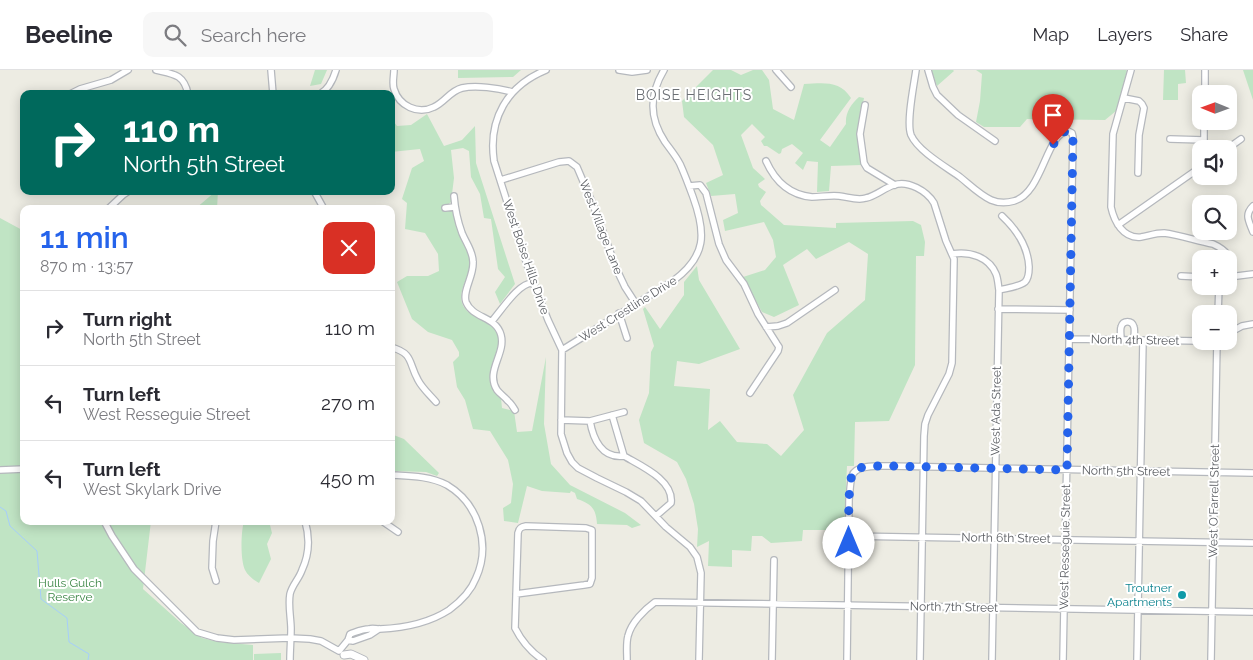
<!DOCTYPE html>
<html lang="en">
<head>
<meta charset="utf-8">
<style>
  :root { --surface:#fff; --page:#f7f7f7; --text:#2b2b33; --muted:#7c7c81; --line:#e1e1e2; --accent:#2563eb }
  body { margin:0; font-family:Raleway,sans-serif; background:var(--page); color:var(--text); height:100vh; display:flex; flex-direction:column; font-size:19px; white-space:nowrap }
  * { box-sizing:border-box; margin:0 }
  p { font-size:16px; color:var(--muted) }
  .icon { flex:none; width:28px; height:28px; fill:none; stroke:currentColor; stroke-width:2; stroke-linecap:round; stroke-linejoin:round }
  .map { position:relative; flex:1; overflow:hidden }
  .drawer { position:absolute; left:20px; top:135px; width:375px; height:320px; display:flex; flex-direction:column; background:var(--surface); border-radius:10px; box-shadow:0 2px 12px #0003 }
  .drawer>* { flex:none }
  .guide { position:absolute; left:20px; top:20px; width:375px; height:105px; border-radius:10px; box-shadow:0 2px 12px #0003; background:#00695c; color:#fff; overflow:hidden }
  .needle { width:32px; rotate:271deg }
  .buttons { position:absolute; left:1192px; top:15px; display:grid; gap:10px }
  .buttons a { display:grid; place-items:center; width:45px; height:45px; border-radius:10px; background:var(--surface); box-shadow:0 2px 12px #0003; font-size:25px }
  .pin { position:absolute; display:grid; place-items:center; width:42px; height:42px; color:#fff; margin:-51px -21px; border-radius:50% 50% 50% 0; rotate:-45deg; box-shadow:0 0 5px #0007 }
  .pin .icon { rotate:45deg }
  .me { position:absolute; width:55px; margin:-28px; rotate:0deg; stroke-linejoin:round; filter:drop-shadow(0 0 4px #0008) }
  .turn { display:flex; align-items:center; gap:18px; height:105px; padding:0 20px; font-size:22px }
  .turn .icon { width:65px; height:65px; stroke-width:2.5 }
  .turn b { display:block; font-size:35px; line-height:42px }
  .round { display:grid; place-items:center; flex:none; width:52px; height:52px; border-radius:10px; background:var(--page) }
  .summary { display:flex; align-items:center; justify-content:space-between; height:85px; padding:0 20px }
  h1 { font-size:30px; font-weight:600; line-height:38px; color:var(--accent) }
  ul { padding:0; list-style:none }
  li { display:flex; align-items:center; gap:15px; height:75px; padding:0 20px; border-top:1px solid var(--line) }
  li div { flex:1 }
  li b { display:block; font-size:19px }
  li em { font-style:normal }
  header { display:flex; align-items:center; gap:30px; box-sizing:border-box; height:70px; padding:0 25px; background:var(--surface); border-bottom:1px solid var(--line) }
  header strong { font-size:24px }
  nav { display:flex; gap:28px; margin-inline-start:auto; font-size:18px }
  .search { width:350px; height:45px; background:var(--page); display:flex; align-items:center; gap:12px; box-sizing:border-box; padding:0 18px; border-radius:10px; color:var(--muted); font-size:19px }
  .map>svg:first-child { display:block }
  .green { fill:#c0e4c4 }
  .lines { fill:none; stroke-linecap:round; stroke-linejoin:round }
  .stream { stroke:#a6cefb; stroke-width:1 }
  .minor-casing { stroke:#b5b8bd; stroke-width:8 }
  .tertiary-casing { stroke:#b5b8bd; stroke-width:9 }
  .minor { stroke:#fff; stroke-width:5.5 }
  .tertiary { stroke:#fff; stroke-width:7 }
  .route { stroke:#2563eb; stroke-width:9; stroke-dasharray:0 16.2 }
  .culture-dot { fill:#0f9aa8; stroke:#fff; stroke-width:2 }
  .labels { text-anchor:middle; stroke-width:4; stroke-linejoin:round; paint-order:stroke }
  .street-label { font-size:12px; fill:#5b5e63; stroke:#fff }
  .park-label { font-size:12px; fill:#398443; stroke:#fff }
  .culture-label { font-size:12px; fill:#0d838f; stroke:#fff; text-anchor:end }
  .neighbourhood-label { font-size:14px; letter-spacing:1px; fill:#6c7075; stroke:#fff }
</style>
</head>
<body>
<header>
<strong>Beeline</strong>
<div class="search"><svg class="icon" aria-label="search" viewBox="0 0 24 24"><circle cx="10" cy="10" r="6"/><path d="M15 15l6 6"/></svg>Search here</div>
<nav><a>Map</a><a>Layers</a><a>Share</a></nav>
</header>
<div class="map">
<svg width="1253" height="590" viewBox="0 0 1253 590">
  <rect width="100%" height="100%" fill="#edece3"/>
  <path class="green" d="M315,0H327L321,14L310,16Z
    M458,0H521L513,7L458,8Z
    M713,0H731L741,5L753,0H762L769,10L773,39L794,50L804,14C823,13 840,10 851,28L820,70L830,77L846,54C845,43 851,34 859,27L864,28L857,67L862,95L831,96L829,121L817,122L818,92L807,91L803,100L795,93L803,83L792,74L782,79L781,83L779,84L767,76H764L761,71L765,67L752,54L741,65L753,98L765,109L758,114L759,117L766,122L760,131L761,135L784,155L836,158V153L913,151L921,155L925,172L924,186H916L915,295L889,351L855,352L854,396H847L844,460H803L802,471L771,473L762,466H752L751,481L732,480V497L708,496L709,471L697,477L698,459L694,434L686,409L677,392L644,373L639,350L649,323L651,282L654,276L643,239L645,237L660,259L684,225V212L697,196L699,210L740,279L699,294L677,291L674,316L710,319L708,360L720,351L737,372L767,374L781,386L804,360L793,325L827,263L865,230L868,184L849,172L816,189L807,179L783,195L799,235L774,247L762,242L743,207L765,200L776,187L773,170L764,152L725,161L723,150L738,143L735,124L711,126L706,113L723,105L713,75L684,47L682,31Z
    M931,0H953L954,1L937,16Z
    M976,0H1126L1127,1L1116,41L1105,50L1027,49L1020,57H984L976,52L980,31L982,4Z
    M1164,0H1185L1186,13L1178,14V30H1163Z
    M1243,0H1253V30Z
    M427,44L444,76L462,70L475,56L476,93L515,214L500,234L495,222L505,207L498,199L491,149L484,148L480,124L471,107L469,81L463,78L451,80L454,108L451,132L445,137L454,141C456,149 457,156 460,164C463,172 470,183 470,192C471,206 458,218 462,233C468,251 497,248 499,268C499,273 497,279 496,283C489,304 486,311 501,328L502,338L514,341L517,362L532,361L546,287L544,354L551,394L570,415L625,443L641,455L632,458L627,455L597,454C596,439 592,434 577,429L575,423L571,421L570,423L542,421L527,416L518,453L504,451L503,438L511,433L513,414L508,390L490,361L473,359L465,330L457,317L453,292L459,286V282L452,270L428,262L412,249L397,212L407,206H428L439,201L438,184L425,163L405,159L407,133L402,129L412,98L424,91L420,79L391,82V48L397,56L411,55Z
    M216,121H218L217,139H195Z
    M0,148L24,161V451H151L143,519L181,553L202,568L219,572L253,575V590H0Z
    M391,364L404,369L439,403L437,406L426,402L391,401Z
    M244,451H269L272,463L267,474L271,489L259,513C254,510 248,506 245,500C240,489 241,462 244,451Z
    M281,583V590H254V584Z"/>
  <g class="lines">
    <path class="stream" d="M0,437L6,441L10,456L37,481L41,529L67,548L69,572L89,584L88,590"/>
    <g class="minor-casing">
      <path id="minor" d="M156,0C173,4 184,4 188,24
        M271,0L273,24
        M394,0C394,6 392,13 394,19C399,36 418,45 434,37C445,32 450,21 462,18C476,15 498,18 512,22
        M546,0C507,16 488,49 494,91L531,207L548,250L562,280L561,364L567,383L572,392L578,398L597,408L626,422L641,431L666,457L690,477L697,487L701,503L699,590
        M619,0L632,2L647,0
        M776,0L791,17
        M916,0C914,15 906,52 911,65C918,81 946,97 960,107C970,115 980,125 991,130C998,133 1007,133 1014,131C1043,123 1046,63 1068,61L1072,63L1073,67L1063,590
        M928,0L933,17L937,25L958,45L995,71
        M1131,0L1113,64L1111,137C1114,151 1123,169 1141,167C1148,166 1155,163 1164,163C1180,165 1197,171 1213,174C1224,179 1235,188 1229,201
        M70,24L80,19L111,10L128,0
        M320,24C329,19 333,10 336,0
        M1205,24V0
        M1124,28L1139,31L1142,34L1144,38L1139,65L1138,103
        M865,35L860,64L864,93L867,98L895,115
        M1170,69L1204,70
        M1204,79V51
        M1227,79L1241,69
        M766,91C775,111 789,125 812,127C821,127 830,125 839,126C848,127 858,131 866,128C876,126 884,118 894,115C908,110 927,121 934,133L946,171L954,189L952,293L949,304L928,345L925,354L924,366L920,590
        M501,110L559,92L569,91L577,97L594,137L616,198L625,217L636,234
        M689,116L700,115L706,123L719,174L726,190L744,214L758,244L777,274L779,277L778,281L750,323
        M314,121L324,139
        M454,126C455,139 458,152 462,163C466,173 473,181 473,192C474,206 462,221 466,232C473,249 496,246 501,265C506,284 485,301 497,320C500,324 505,327 508,331C511,333 513,337 515,340
        M1253,136C1244,145 1249,151 1253,162
        M445,138L454,137
        M108,139L123,125L129,121
        M1118,155L1195,101L1201,93
        M952,184C970,181 989,187 996,204C998,209 998,214 999,220L992,590
        M1181,206L1201,207
        M1229,207L1253,204
        M999,220C1007,218 1019,217 1025,212C1029,208 1029,202 1029,197C1028,176 1017,160 1002,146
        M998,239L1070,240
        M619,243L627,268
        M1218,244L1219,216
        M492,251C501,241 519,212 533,213
        M766,257L778,256L787,253L835,220
        M1229,263L1242,256L1253,254
        M1069,269L1201,271
        M1121,270C1121,266 1120,260 1121,257C1123,250 1132,250 1134,257C1135,260 1134,266 1134,270
        M391,277C414,284 408,292 418,310C422,318 430,325 436,332
        M562,280L673,211C707,186 706,163 693,127C689,116 685,105 680,94C676,86 670,79 665,72C649,48 649,25 664,0
        M612,345L624,386
        M561,350L590,351L624,342
        M590,351C593,369 602,389 624,386C641,396 674,410 671,433L656,446
        M0,400L24,399
        M104,451L112,466L134,499L197,562L217,568L234,570L290,568L310,569L321,571L339,581L348,570
        M216,451L213,471L212,498L216,511
        M382,451L398,462
        M849,466L1253,473
        M516,524L584,515L590,514L592,508V460L586,458L526,456C521,457 519,458 518,463L515,558C522,572 531,582 543,590
        M379,559L370,565L353,571L348,570L350,564C356,562 362,559 369,559C372,558 376,559 380,559C403,558 429,553 449,540C460,532 471,521 476,508C491,475 479,434 447,415C430,406 410,406 391,405
        M290,590C290,580 291,569 291,559C291,548 288,536 290,524C292,515 299,509 302,500C309,485 310,468 305,451
        M627,590C627,582 626,573 628,566C631,553 644,540 655,532L1253,542
        M772,590L774,490
        M847,590L849,430C850,422 850,413 852,406C855,394 880,396 889,396L1253,403
        M1137,590L1143,270
        M1211,590L1217,271"/>
    </g>
    <g class="tertiary-casing">
      <path id="tertiary" d="M344,585L351,584L364,590"/>
    </g>
    <use href="#minor" class="minor"/>
    <use href="#tertiary" class="tertiary"/>
  </g>
  <g class="lines">
    <path class="route" d="M849,473C849,461 847,408 854,401C861,395 880,396 889,396L1067,400L1073,67L1072,63L1068,61C1060,62 1057,68 1053,75"/>
  </g>
  <circle class="culture-dot" cx="1182" cy="525" r="5"/>
  <g class="labels">
    <g class="street-label">
      <text transform="translate(601 157) rotate(69)" y="4">West Village Lane</text>
      <text transform="translate(526 187) rotate(71)" y="4">West Boise Hills Drive</text>
      <text transform="translate(628 239) rotate(-32)" y="4">West Crestline Drive</text>
      <text transform="translate(1135 270) rotate(1)" y="4">North 4th Street</text>
      <text transform="translate(996 341) rotate(-89)" y="4">West Ada Street</text>
      <text transform="translate(1126 401) rotate(1)" y="4">North 5th Street</text>
      <text transform="translate(1214 431) rotate(-89)" y="4">West O'Farrell Street</text>
      <text transform="translate(1006 468) rotate(1)" y="4">North 6th Street</text>
      <text transform="translate(1065 477) rotate(-89)" y="4">West Resseguie Street</text>
      <text transform="translate(954 537) rotate(1)" y="4">North 7th Street</text>
    </g>
    <g class="park-label">
      <text x="70" y="517">Hulls Gulch<tspan x="70" dy="14">Reserve</tspan></text>
    </g>
    <g class="culture-label">
      <text x="1172" y="522">Troutner<tspan x="1172" dy="14">Apartments</tspan></text>
    </g>
    <g class="neighbourhood-label">
      <text x="694" y="30">BOISE HEIGHTS</text>
    </g>
  </g>
</svg>
<div class="buttons">
<a><svg class="needle" viewBox="-14 -14 28 28"><path d="M0-13l5 13h-10z" fill="#e53935"/><path d="M0 13l5-13h-10z" fill="#7c7c81"/></svg></a>
<a><svg class="icon" aria-label="sound" viewBox="0 0 24 24"><path d="M4 9h4l5-4v14l-5-4H4zM17 9q2 3 0 6"/></svg></a>
<a><svg class="icon" aria-label="search" viewBox="0 0 24 24"><circle cx="10" cy="10" r="6"/><path d="M15 15l6 6"/></svg></a>
<a>+</a>
<a>−</a>
</div>
<div class="pin" style="left:1053px;top:75px;background:#d93025"><svg class="icon" aria-label="arrive" viewBox="0 0 24 24"><path d="M6 21V4h12l-3 4 3 4H6"/></svg></div>
<svg class="me" style="left:849px;top:473px" viewBox="-20 -20 40 40"><circle r="19" fill="#fff"/><path d="M0-13L10 11 0 6-10 11z" fill="#2563eb"/></svg>
<div class="guide">
<div class="turn"><svg class="icon" aria-label="right" viewBox="0 0 24 24"><path d="M7 20v-9h11M14 6l5 5-5 5"/></svg><div><b>110 m</b>North 5th Street</div></div>
</div>
<section class="drawer">
<div class="summary"><div><h1>11 min</h1><p>870 m · 13:57</p></div><a class="round" style="background:#d93025;color:#fff"><svg class="icon" aria-label="close" viewBox="0 0 24 24"><path d="M6 6l12 12M18 6L6 18"/></svg></a></div>
<ul>
<li><svg class="icon" aria-label="right" viewBox="0 0 24 24"><path d="M7 20v-9h11M14 6l5 5-5 5"/></svg><div><b>Turn right</b><p>North 5th Street</p></div><em>110 m</em></li>
<li><svg class="icon" aria-label="left" viewBox="0 0 24 24"><path d="M17 20v-9H6M10 6l-5 5 5 5"/></svg><div><b>Turn left</b><p>West Resseguie Street</p></div><em>270 m</em></li>
<li><svg class="icon" aria-label="left" viewBox="0 0 24 24"><path d="M17 20v-9H6M10 6l-5 5 5 5"/></svg><div><b>Turn left</b><p>West Skylark Drive</p></div><em>450 m</em></li>
</ul>
</section>
</div>
</body>
</html>
